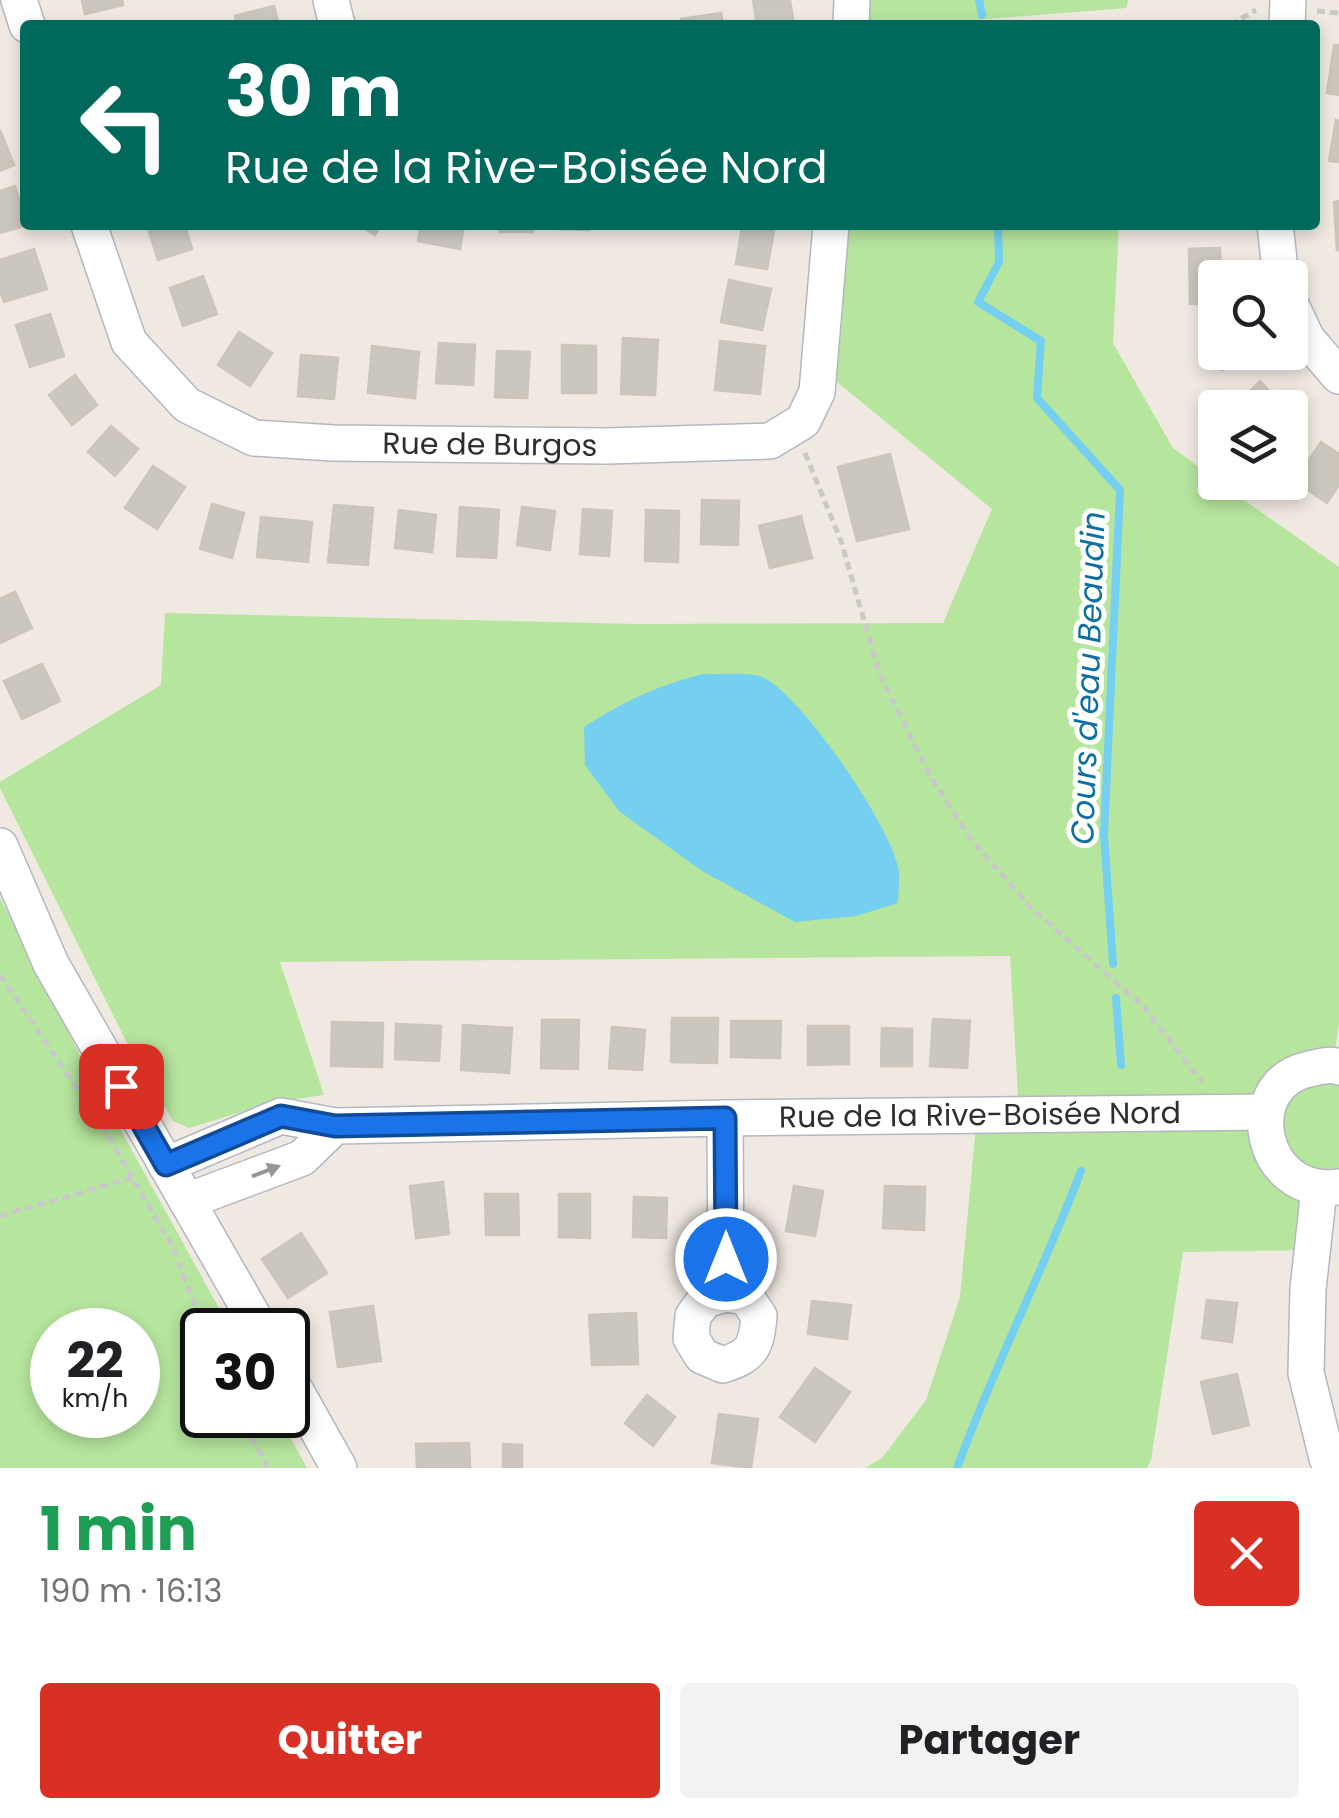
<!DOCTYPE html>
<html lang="fr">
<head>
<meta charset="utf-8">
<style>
  :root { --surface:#fff; --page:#f2f2f2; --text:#202124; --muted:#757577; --accent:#d93025 }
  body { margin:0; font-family:Poppins,sans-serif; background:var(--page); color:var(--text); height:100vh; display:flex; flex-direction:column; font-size:38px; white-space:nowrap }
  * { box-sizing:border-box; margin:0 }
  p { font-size:32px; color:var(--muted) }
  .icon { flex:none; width:55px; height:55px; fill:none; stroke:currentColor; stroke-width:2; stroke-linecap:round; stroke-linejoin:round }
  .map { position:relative; height:1468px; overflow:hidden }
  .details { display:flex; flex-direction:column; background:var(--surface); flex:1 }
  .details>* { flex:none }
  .hud { position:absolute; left:20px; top:20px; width:1300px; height:210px; border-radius:10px; box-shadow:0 5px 15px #0003; background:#00695c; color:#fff; overflow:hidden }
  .buttons { position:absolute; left:1198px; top:260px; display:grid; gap:20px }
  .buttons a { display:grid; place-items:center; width:110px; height:110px; border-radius:10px; background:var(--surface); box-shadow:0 5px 15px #0003; font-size:50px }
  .speed { position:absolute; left:30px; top:1308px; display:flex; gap:20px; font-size:50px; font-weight:700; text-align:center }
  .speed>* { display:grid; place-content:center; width:130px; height:130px; border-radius:50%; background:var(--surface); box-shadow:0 5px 15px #0003; line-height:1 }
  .speed small { font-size:25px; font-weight:400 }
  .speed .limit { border:5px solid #111; border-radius:15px; background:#fff; color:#111 }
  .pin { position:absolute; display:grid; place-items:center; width:85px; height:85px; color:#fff; margin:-42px; border-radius:20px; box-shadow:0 5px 15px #0006 }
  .me { position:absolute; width:110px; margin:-55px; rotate:0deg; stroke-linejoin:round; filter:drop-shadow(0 0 8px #0008) }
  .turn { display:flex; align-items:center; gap:35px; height:210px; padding:0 40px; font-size:45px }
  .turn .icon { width:130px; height:130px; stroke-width:2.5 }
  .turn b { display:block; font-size:70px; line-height:85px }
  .round { display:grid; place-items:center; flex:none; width:105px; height:105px; border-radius:10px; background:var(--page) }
  .summary { display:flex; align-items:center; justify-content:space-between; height:170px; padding:0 40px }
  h1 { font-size:60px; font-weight:700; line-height:75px; color:#1e9e55 }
  .primary-button { display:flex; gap:20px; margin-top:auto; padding:20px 40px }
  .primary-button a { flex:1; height:115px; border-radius:10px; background:var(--accent); color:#fff; font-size:40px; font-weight:700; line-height:115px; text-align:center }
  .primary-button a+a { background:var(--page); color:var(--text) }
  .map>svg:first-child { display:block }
  .green { fill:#b6e59e; fill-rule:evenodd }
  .water { fill:#75cff0 }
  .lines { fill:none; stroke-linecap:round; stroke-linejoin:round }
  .stream { stroke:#75cff0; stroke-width:8 }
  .building { fill:#cbc7bf; stroke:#cbc5ba; stroke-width:2.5 }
  .minor-casing { stroke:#b4b7c1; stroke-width:38 }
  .path { stroke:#c9c9c9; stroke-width:5; stroke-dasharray:8 5; stroke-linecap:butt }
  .minor { stroke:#fff; stroke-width:35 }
  .oneway { fill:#969696 }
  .route-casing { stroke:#114b97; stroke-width:25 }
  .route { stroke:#1a73e8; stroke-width:18 }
  .labels { text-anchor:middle; stroke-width:10; stroke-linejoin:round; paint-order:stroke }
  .street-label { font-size:30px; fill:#2e2e2e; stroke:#fff }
  .water-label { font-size:32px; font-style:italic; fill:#0d6fa3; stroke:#fff }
</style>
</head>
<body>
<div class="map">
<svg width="1339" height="1468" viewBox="0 0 1339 1468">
  <rect width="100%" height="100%" fill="#efe9e1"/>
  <path class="green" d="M852,0H1128L1127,8L911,25H851Z
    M831,225H1119L1113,343L1173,448L1215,479V482L1220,483L1339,567V1023L1333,1064L1339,1067V1187L1312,1250L1183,1252L1151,1460L1147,1468H865L882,1458L926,1400L960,1297L977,1115L1019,1114L1010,956L280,962L324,1095L274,1102L189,1128L173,1121L125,1039L0,788V782L161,685L165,613L637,624L943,623L992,509L820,368Z
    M0,898L86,1067L231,1330H202V1415H278L307,1468H0ZM52,1330H138V1415H52Z"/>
  <path class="water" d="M703,674C720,675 749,671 764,678C802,696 894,830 899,872C900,882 898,893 898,903L856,916L795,922L702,871L619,811L585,765L584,727C623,702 658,685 703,674Z"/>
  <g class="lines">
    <path class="stream" d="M979,0L982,15
      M998,225L999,262L978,302L1041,341L1037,398L1120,490L1104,835L1113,964
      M1116,998L1121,1065
      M957,1468C994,1367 1043,1271 1081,1171"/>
  </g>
  <path class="building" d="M82,0H122L123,5L85,14Z
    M753,0H790L794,25H757Z
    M274,6L279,25H237L235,16Z
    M721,13L723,25H682L681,19Z
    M1334,45H1339V95L1327,93Z
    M1336,120L1339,121V162L1329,161Z
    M0,130L14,165L0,171Z
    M15,186L27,225L0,233V191Z
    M1339,201V250H1337L1334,202Z
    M147,225H185L192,249L158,260Z
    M359,225H381L375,235Z
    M421,225H464L460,249L418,241Z
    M500,225H533V232H500Z
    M558,225H590L589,230L558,229Z
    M742,226L774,231L767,269L736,264Z
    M1220,248L1221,278H1215V303L1190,304L1189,249Z
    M34,249L47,289L4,302L0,290V260Z
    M203,276L217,314L183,326L170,288Z
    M729,280L771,289L762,330L721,322Z
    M50,314L64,356L30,367L16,325Z
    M1215,323V352L1251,353L1222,370L1200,332Z
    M239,332L272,353L250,386L218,365Z
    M623,338L658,340L655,395L621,394Z
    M720,341L765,346L760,394L715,390Z
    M439,343L475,345L473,385L436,383Z
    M562,345L596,346V393H562Z
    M372,346L419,352L415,398L368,393Z
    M497,351L530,352L527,398L495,397Z
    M301,355L338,358L334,399L298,396Z
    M75,375L97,405L72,425L49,395Z
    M1260,381L1285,408H1234V407Z
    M111,426L138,449L115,476L88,452Z
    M1321,442L1339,454V485L1327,503L1295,481Z
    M890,454L909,529L857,541L838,467Z
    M153,466L185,487L157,529L125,508Z
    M702,500L739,501L738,545L701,544Z
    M212,504L244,513L232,558L200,549Z
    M334,505L373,508L368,565L328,562Z
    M460,507L499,510L496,558L457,556Z
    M522,507L555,511L550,550L517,545Z
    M583,509L612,511L609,556L580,554Z
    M399,510L436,515L432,552L395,548Z
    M646,510L679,511L678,562L645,561Z
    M801,516L812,558L770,568L759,526Z
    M261,517L312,522L308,562L257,557Z
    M15,592L32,628L0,643V599Z
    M42,664L60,701L22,719L4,681Z
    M672,1018H718L717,1063L671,1062Z
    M933,1019L970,1021L967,1068L930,1066Z
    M542,1020H579L578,1069L541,1068Z
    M731,1021H781L780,1058L731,1057Z
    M332,1022L383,1023L382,1067L331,1066Z
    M396,1024L441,1026L439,1061L395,1059Z
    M463,1025L512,1028L509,1073L461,1070Z
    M808,1026H849V1064L808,1065Z
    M612,1027L645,1030L642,1070L609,1068Z
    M882,1028L912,1029V1066H881Z
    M443,1182L449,1234L416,1238L410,1186Z
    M794,1186L823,1191L815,1236L786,1231Z
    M885,1186L925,1187L924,1230L883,1228Z
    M485,1194H518L519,1235H486Z
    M559,1194H590V1238L559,1237Z
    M634,1197L667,1198L666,1238L633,1237Z
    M301,1233L327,1273L288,1298L262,1259Z
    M1207,1300L1237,1303L1232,1342L1202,1338Z
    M812,1301L851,1305L847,1339L808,1334Z
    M373,1306L381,1361L338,1367L330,1312Z
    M636,1313L638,1364L592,1365L589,1315Z
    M815,1368L850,1392L815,1442L780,1417Z
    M1237,1374L1249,1425L1213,1434L1201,1382Z
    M647,1395L675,1417L653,1446L625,1423Z
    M719,1414L758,1419L751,1468L712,1463Z
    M469,1443L470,1468H417L416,1444Z
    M503,1444L522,1445V1468H503Z"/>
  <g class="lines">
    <g class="minor-casing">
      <g id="minor">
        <path d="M19,0L27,25"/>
        <path d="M331,0L337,25"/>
        <path d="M851,25L852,0"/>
        <path d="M1287,25L1288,0"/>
        <path id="s1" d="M89,225L129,342L187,405L254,438L333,443L607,446L770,441L803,421L817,392L831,225"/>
        <path d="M1275,225L1281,278"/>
        <path d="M1290,303L1307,339L1339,376"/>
        <path d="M0,846L51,964L261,1330"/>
        <path d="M725,1118L726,1294"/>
        <path id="s2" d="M166,1165L281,1116L335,1126L725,1118L1266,1112"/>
        <path d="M1338,1187C1259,1198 1238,1084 1309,1069C1320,1067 1329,1063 1339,1067"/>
        <path d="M1319,1190L1308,1289L1306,1373L1327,1458L1333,1468"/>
        <path d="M187,1201L302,1158L335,1126"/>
        <path d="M726,1294L746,1297L759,1316C756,1347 753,1355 723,1365L702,1356L691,1338L693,1316L705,1300Z"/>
        <path d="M288,1377L339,1468"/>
      </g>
    </g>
    <path class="path" d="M1317,11L1339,13
      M1230,25L1256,10
      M805,453L841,541L879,672L929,774L971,839L1029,906L1142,1005L1202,1082
      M0,975L101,1124L172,1246L205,1330
      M0,1216L131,1178
      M239,1415L268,1468"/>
    <use href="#minor" class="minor"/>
  </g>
  <defs><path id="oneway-solid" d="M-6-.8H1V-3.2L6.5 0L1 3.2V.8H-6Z" transform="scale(2.5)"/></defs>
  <use class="oneway" href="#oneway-solid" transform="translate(266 1171) rotate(-21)"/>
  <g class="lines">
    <g class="route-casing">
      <path id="route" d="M121,1086L166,1165L281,1116L335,1126L725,1118L726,1259"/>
    </g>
    <use href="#route" class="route"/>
  </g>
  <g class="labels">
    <g class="street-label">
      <text dy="10" stroke="none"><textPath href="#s1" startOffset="520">Rue de Burgos</textPath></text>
      <text dy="10" stroke="none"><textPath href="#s2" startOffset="825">Rue de la Rive-Boisée Nord</textPath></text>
    </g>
    <g class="water-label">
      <text transform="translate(1088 678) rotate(-88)" y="11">Cours d'eau Beaudin</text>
    </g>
  </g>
</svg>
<div class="buttons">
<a><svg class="icon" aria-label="search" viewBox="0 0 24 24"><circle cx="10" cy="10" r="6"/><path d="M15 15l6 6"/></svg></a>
<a><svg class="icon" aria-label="layers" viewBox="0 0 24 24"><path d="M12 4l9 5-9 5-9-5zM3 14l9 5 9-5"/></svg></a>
</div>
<div class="speed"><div>22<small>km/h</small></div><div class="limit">30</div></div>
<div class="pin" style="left:121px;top:1086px;background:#d93025"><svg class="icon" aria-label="arrive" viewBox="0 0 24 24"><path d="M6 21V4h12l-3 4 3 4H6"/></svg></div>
<svg class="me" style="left:726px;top:1259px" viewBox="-20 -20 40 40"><circle r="17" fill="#1a73e8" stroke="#fff" stroke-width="3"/><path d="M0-11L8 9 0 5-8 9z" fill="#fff"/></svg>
<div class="hud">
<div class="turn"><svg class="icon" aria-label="left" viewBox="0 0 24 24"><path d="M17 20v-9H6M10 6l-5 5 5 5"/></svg><div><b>30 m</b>Rue de la Rive-Boisée Nord</div></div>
</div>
</div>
<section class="details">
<div class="summary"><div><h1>1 min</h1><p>190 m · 16:13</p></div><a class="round" style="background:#d93025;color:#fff"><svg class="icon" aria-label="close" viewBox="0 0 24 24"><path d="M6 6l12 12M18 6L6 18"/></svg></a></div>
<div class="primary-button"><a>Quitter</a><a>Partager</a></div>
</section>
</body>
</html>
